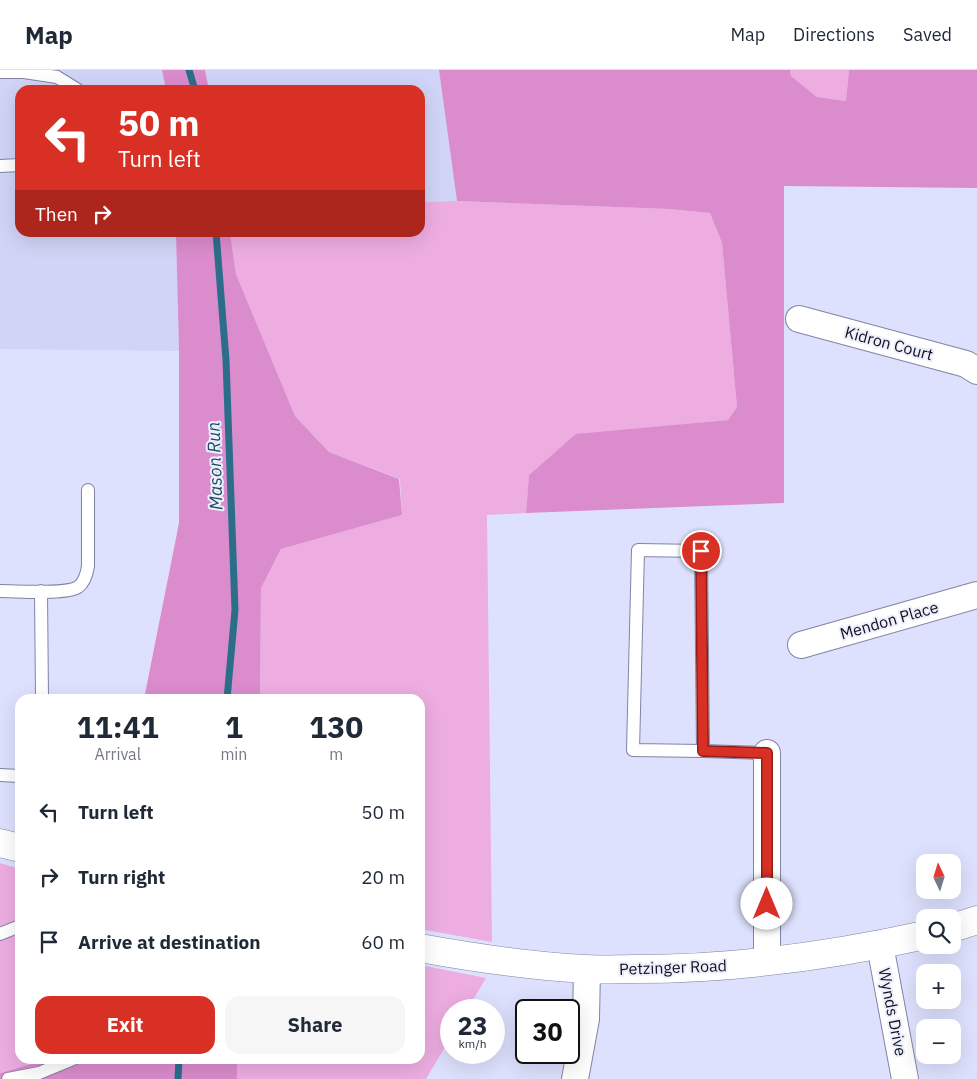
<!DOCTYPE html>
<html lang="en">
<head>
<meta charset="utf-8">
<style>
  :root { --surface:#fff; --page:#f6f6f7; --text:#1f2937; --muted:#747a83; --line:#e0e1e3; --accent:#d93025 }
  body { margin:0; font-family:"IBM Plex Sans",sans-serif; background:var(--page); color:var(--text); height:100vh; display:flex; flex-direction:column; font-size:19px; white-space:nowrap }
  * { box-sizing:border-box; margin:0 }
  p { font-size:16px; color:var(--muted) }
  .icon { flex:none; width:28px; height:28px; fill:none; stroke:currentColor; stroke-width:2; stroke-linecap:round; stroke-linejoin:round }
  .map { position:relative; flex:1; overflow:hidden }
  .side { position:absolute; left:15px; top:624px; width:410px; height:370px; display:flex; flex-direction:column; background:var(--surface); border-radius:15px; box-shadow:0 5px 20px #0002 }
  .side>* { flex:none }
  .hud { position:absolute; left:15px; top:15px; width:410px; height:152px; border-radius:15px; box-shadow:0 5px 20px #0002; background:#d93025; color:#fff; overflow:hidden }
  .needle { width:32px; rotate:356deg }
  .controls { position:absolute; left:916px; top:784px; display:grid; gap:10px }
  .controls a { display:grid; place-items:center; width:45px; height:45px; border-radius:10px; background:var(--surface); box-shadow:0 5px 20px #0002; font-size:25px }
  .speed { position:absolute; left:440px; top:929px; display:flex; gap:10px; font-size:25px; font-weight:700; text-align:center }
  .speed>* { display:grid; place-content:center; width:65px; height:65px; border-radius:50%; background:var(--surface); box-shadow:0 5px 20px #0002; line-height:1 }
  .speed small { font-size:12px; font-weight:400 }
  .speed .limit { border:2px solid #111; border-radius:8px; background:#fff; color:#111 }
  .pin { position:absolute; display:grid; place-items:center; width:42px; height:42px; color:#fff; margin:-21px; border:2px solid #fff; border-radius:50%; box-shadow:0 1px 5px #0007 }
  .me { position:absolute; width:55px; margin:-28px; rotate:0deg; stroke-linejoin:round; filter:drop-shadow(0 0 4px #0008) }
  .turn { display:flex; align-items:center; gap:18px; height:105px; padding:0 20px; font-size:22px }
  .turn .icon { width:65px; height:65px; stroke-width:2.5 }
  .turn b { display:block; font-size:35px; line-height:42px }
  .then { display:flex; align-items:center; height:48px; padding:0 20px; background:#0003; gap:10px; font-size:19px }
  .eta { display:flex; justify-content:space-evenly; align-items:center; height:85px; text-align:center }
  .eta b { font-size:30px; font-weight:700; line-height:35px }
  .action { display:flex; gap:10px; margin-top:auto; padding:10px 20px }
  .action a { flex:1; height:58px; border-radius:15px; background:var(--accent); color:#fff; font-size:20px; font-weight:700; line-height:58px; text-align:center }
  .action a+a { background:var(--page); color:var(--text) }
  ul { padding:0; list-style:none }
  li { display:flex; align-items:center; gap:15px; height:65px; padding:0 20px }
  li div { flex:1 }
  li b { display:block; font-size:19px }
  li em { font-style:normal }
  header { display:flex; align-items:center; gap:30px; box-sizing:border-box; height:70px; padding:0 25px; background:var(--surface); border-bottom:1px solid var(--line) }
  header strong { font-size:24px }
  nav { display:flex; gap:28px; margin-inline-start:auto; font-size:18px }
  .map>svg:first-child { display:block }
  .built { fill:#d0d4f6 }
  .green { fill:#edade1 }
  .forest { fill:#db8ccd }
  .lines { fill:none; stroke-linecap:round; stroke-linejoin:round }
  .stream { stroke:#2c6e8a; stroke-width:7 }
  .service-casing { stroke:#8184a4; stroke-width:14 }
  .minor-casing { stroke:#8184a4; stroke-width:28 }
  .tertiary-casing { stroke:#8184a4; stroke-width:29 }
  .service { stroke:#fff; stroke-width:12 }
  .minor { stroke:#fff; stroke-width:26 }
  .tertiary { stroke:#fff; stroke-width:28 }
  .route-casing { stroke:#8d1f18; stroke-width:12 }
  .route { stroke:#d93025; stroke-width:9 }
  .labels { text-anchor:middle; stroke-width:4; stroke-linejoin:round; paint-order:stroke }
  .street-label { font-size:16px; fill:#11121e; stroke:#edeffd }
  .water-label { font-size:18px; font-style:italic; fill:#194d60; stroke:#edeffd }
</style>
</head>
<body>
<header>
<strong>Map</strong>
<nav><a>Map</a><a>Directions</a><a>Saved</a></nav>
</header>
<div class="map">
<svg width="977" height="1009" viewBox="0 0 977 1009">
  <rect width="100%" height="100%" fill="#dee1fd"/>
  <path class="built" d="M0,0H162L166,20H20V162L176,163L179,281L0,279Z
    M205,0H439L457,131L420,132V20H209Z"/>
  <path class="green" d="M790,0H849L846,31L817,27L791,6Z
    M457,131L669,139L710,143L722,173L737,337L728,350L576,365L529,405L526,443L487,445L492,872L420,859V629H260L261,518L281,479L402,445L400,409L329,382L295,346L236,204L230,163L420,162V132Z
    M0,793L20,799V989H48L0,1003Z
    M420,895L486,908L467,940H451V967L426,1009H237V989H420Z"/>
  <path class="forest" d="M162,0H205L209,20H166Z
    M439,0H790L791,6L817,27L846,31L849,0H977V118L784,116V433L526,443L529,405L576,364L728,350L737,337L722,173L710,143L669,139L457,131Z
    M176,163H230L236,204L295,346L329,382L399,409L402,445L281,479L261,518L260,629H144L179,453V281Z
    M48,989H237V1009H0V1003Z"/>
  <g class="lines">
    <path class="stream" d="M189,0L195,20
      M216,162L226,290L235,540L227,629
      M178,1009L179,989"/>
    <g class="service-casing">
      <path id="service" d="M0,2H24L57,7L78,20
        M0,96L20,95
        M0,521C18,521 65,525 78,517C85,512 87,503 88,496V420
        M41,521L42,629
        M703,681L633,680L638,480L701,481L703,681L767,683
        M0,705L20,706
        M0,864L20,856
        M8,1009L39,1003L73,989"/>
    </g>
    <g class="minor-casing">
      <path id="minor" d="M799,249L966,294L977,301
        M801,575L977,525
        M767,683V891
        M880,875L905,1009
        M575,1009L586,949L587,899"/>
    </g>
    <g class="tertiary-casing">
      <path id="tertiary" d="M0,773L20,778
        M952,858L977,850
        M420,878C475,888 530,896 586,899C602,900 619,899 635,899C733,899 830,886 925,865"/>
    </g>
    <use href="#service" class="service"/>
    <use href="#minor" class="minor"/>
    <use href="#tertiary" class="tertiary"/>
  </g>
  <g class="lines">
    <g class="route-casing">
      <path id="route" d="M701,481L703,681L767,683V834"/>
    </g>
    <use href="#route" class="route"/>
  </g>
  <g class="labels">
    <g class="street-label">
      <text transform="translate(889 273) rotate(15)" y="6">Kidron Court</text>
      <text transform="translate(889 550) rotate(-16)" y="6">Mendon Place</text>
      <text transform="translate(673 897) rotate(-2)" y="6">Petzinger Road</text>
      <text transform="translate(893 942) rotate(79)" y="6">Wynds Drive</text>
    </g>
    <g class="water-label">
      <text transform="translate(215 396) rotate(-92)" y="6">Mason Run</text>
    </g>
  </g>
</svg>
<div class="controls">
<a><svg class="needle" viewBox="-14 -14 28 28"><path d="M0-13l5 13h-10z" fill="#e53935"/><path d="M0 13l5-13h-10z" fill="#747a83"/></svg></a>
<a><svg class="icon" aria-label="search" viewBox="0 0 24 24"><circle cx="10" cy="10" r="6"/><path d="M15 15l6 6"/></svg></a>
<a>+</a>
<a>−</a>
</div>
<div class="speed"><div>23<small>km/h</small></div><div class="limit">30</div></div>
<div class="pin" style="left:701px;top:481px;background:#d93025"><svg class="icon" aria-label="arrive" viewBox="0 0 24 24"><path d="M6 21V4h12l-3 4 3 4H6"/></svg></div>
<svg class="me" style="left:767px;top:834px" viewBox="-20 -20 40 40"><circle r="19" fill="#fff"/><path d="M0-13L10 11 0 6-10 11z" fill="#d93025"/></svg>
<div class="hud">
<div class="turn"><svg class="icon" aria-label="left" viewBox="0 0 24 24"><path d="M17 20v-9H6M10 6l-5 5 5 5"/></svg><div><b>50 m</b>Turn left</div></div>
<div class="then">Then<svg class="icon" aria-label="right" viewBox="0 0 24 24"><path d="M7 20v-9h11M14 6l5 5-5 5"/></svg></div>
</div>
<section class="side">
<div class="eta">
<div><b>11:41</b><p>Arrival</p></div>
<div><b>1</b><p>min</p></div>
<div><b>130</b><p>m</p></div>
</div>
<ul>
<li><svg class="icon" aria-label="left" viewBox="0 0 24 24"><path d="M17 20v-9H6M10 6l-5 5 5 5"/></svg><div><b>Turn left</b></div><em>50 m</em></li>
<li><svg class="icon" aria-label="right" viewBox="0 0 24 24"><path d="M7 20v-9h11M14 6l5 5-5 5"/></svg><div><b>Turn right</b></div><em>20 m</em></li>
<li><svg class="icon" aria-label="arrive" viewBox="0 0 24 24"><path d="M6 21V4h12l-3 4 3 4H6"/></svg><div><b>Arrive at destination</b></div><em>60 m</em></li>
</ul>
<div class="action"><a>Exit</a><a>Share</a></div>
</section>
</div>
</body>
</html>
